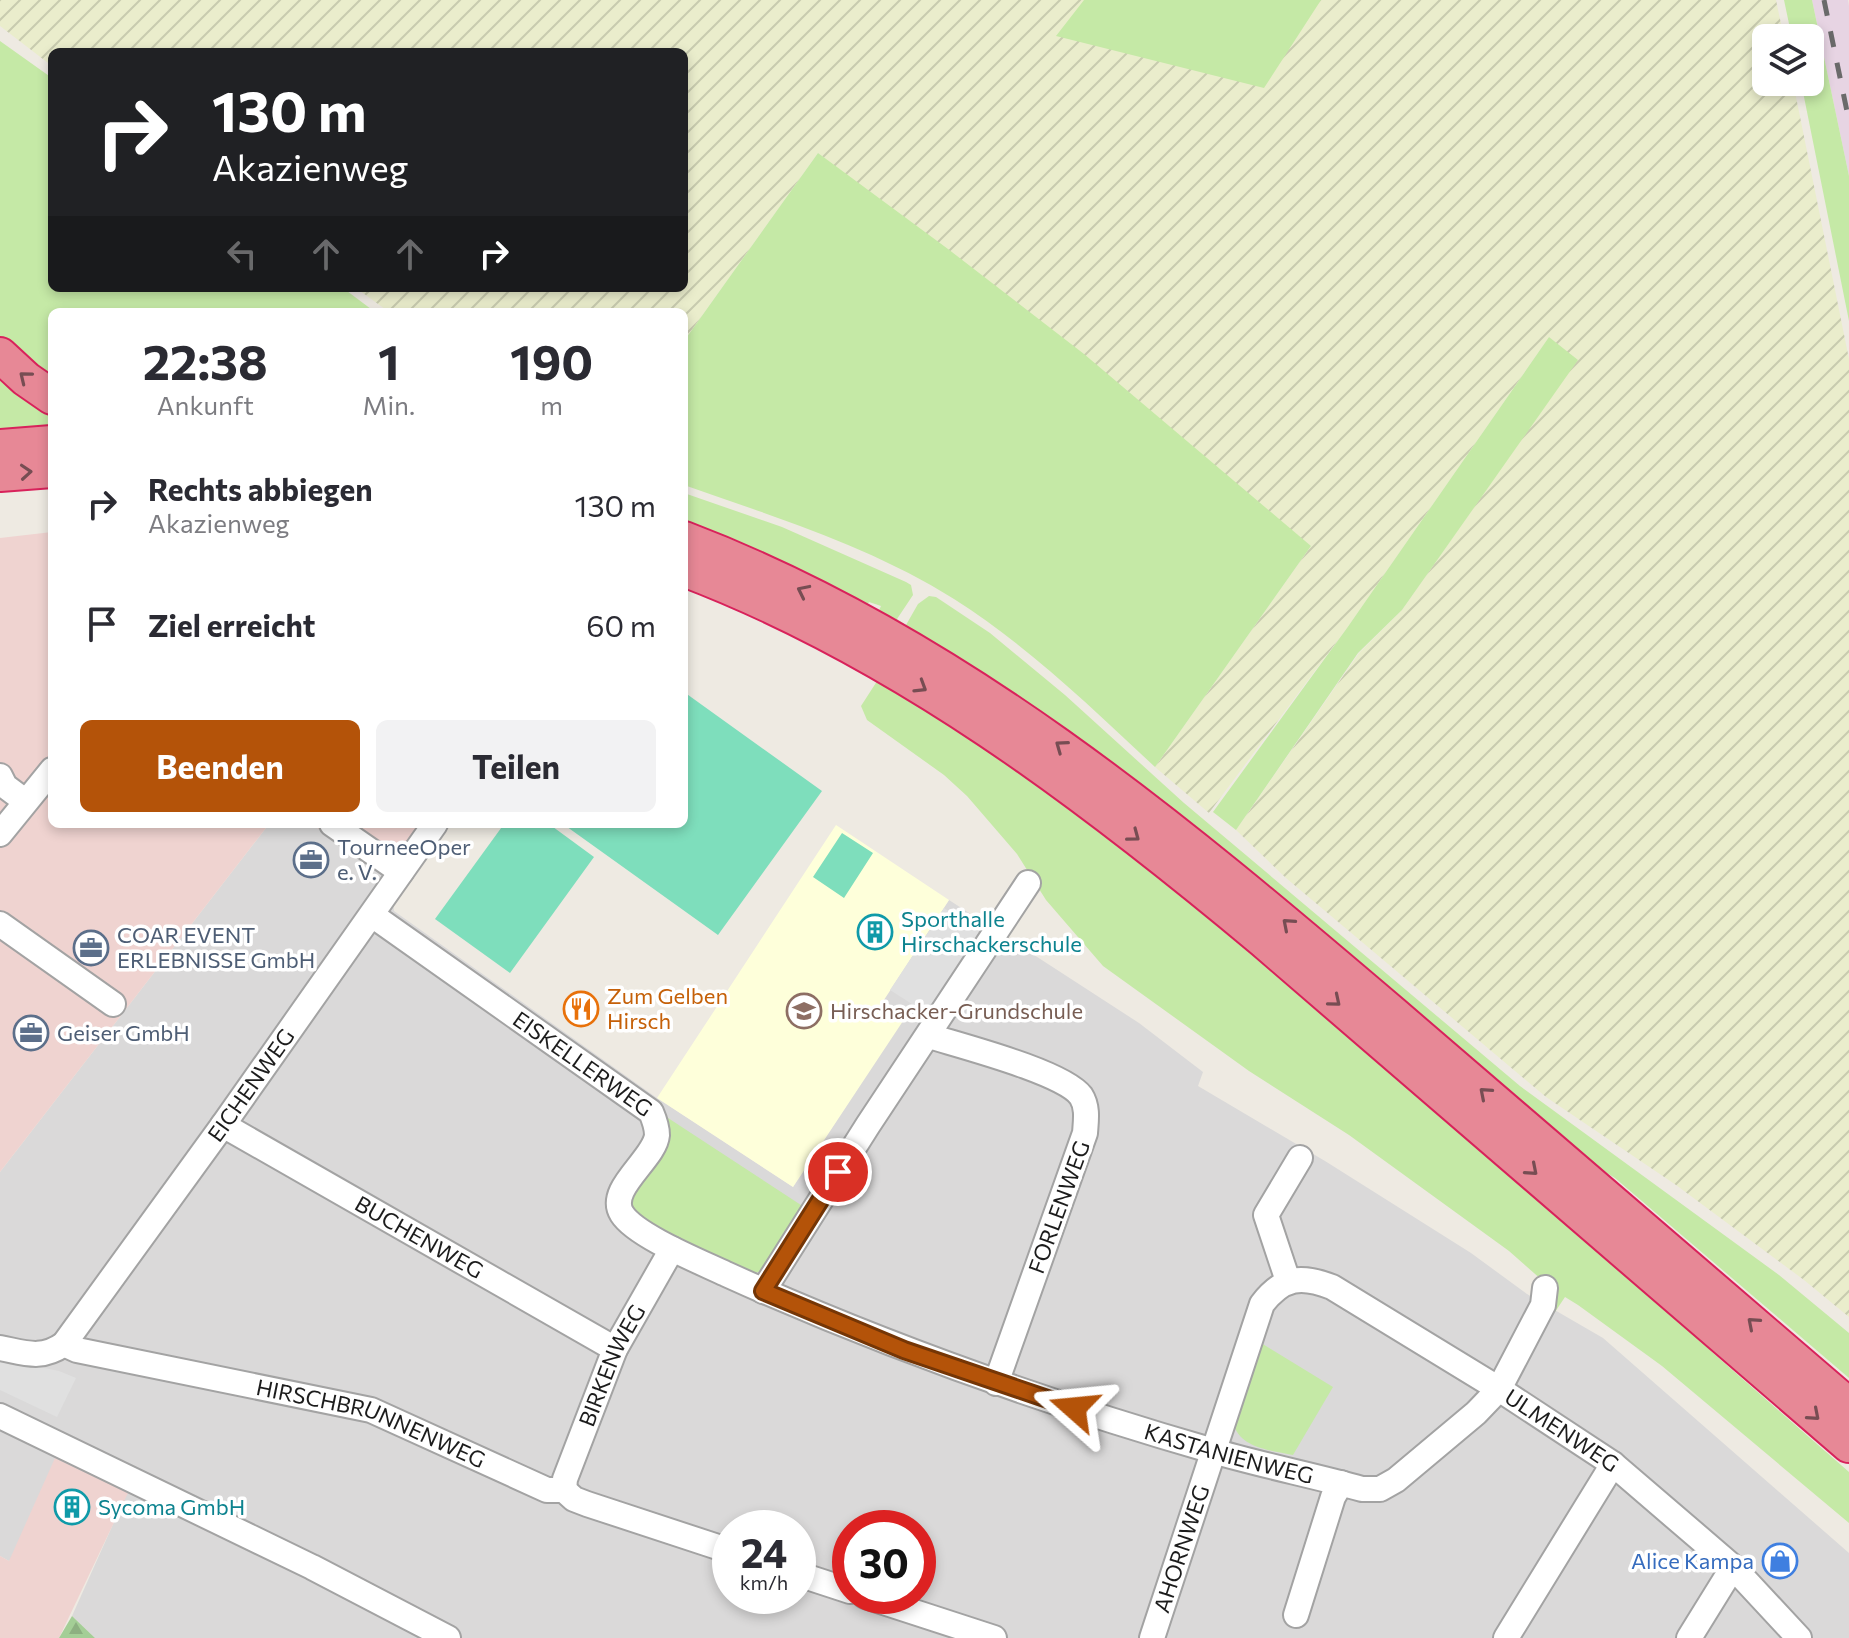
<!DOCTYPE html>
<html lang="de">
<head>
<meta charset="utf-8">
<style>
  :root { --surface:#fff; --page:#f2f2f3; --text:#2b2b33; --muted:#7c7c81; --accent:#b45309 }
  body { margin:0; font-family:Commissioner,sans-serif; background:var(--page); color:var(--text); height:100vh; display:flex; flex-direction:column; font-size:30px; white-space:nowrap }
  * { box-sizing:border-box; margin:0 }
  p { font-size:26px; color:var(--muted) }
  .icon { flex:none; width:44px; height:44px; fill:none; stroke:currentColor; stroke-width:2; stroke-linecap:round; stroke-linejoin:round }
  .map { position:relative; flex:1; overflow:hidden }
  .details { position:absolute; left:48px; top:308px; width:640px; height:520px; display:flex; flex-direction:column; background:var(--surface); border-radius:12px; box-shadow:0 4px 12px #0003 }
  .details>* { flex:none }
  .banner { position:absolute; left:48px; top:48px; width:640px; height:244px; border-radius:12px; box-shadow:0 4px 12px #0003; background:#202124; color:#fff; overflow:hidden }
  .buttons { position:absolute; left:1752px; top:24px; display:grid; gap:16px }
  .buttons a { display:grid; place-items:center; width:72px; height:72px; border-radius:12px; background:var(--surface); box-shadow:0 4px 12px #0003; font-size:40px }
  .speed { position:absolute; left:712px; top:1510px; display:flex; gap:16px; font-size:40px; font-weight:700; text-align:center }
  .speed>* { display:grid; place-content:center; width:104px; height:104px; border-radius:50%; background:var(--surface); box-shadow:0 4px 12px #0003; line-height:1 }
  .speed small { font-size:20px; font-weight:400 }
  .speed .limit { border:12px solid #d22; background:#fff; color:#111 }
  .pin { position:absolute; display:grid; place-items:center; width:68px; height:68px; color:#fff; margin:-34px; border:4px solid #fff; border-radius:50%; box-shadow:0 2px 8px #0007 }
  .me { position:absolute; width:88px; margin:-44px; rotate:288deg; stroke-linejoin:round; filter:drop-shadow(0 0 6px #0008) }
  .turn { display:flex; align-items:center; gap:28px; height:168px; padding:0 32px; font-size:36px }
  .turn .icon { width:104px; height:104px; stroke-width:2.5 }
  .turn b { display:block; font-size:56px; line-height:68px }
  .lanes { display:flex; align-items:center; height:76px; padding:0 32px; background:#0003; justify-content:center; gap:40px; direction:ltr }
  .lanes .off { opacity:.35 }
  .eta { display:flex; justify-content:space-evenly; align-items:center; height:136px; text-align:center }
  .eta b { font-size:48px; font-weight:700; line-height:56px }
  .cta { display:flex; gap:16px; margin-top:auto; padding:16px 32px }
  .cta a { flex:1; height:92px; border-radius:12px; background:var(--accent); color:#fff; font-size:32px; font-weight:700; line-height:92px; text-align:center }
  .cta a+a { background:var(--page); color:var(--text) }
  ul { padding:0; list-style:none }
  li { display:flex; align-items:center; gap:24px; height:120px; padding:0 32px }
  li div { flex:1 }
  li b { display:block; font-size:30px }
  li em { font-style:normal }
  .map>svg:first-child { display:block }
  .residential { fill:#dad9d9; fill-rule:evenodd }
  .commercial { fill:#efd3d0 }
  .education { fill:#feffda }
  .railway { fill:#e7d4e3 }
  .farmland { fill:url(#farmland-furrows) }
  .grass { fill:#c5e9a6 }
  .forest { fill:url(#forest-firs) }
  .pitch { fill:#7edebc }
  .parking { fill:#e0e0e0 }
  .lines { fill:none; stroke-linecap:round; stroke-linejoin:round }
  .minor-casing { stroke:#a3a3a3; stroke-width:28 }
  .highway-casing { stroke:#d8225b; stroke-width:38 }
  .minor { stroke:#fff; stroke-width:24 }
  .highway { stroke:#e78896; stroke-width:34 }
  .rail { stroke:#6a6a6a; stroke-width:5; stroke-dasharray:16 16; stroke-linecap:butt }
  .oneway { stroke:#774d53 }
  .route-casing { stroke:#753606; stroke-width:20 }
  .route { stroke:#b45309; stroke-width:14 }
  .labels { text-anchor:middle; stroke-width:7; stroke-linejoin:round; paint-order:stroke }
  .service-label { font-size:22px; fill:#4e5e75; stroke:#fff; text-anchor:start }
  .culture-label { font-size:22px; fill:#0d838f; stroke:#fff; text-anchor:start }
  .food-label { font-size:22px; fill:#c56008; stroke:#fff; text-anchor:start }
  .education-label { font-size:22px; fill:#785e54; stroke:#fff; text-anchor:start }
  .street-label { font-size:22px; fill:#1c1c1c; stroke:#fff }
  .shop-label { font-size:22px; fill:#366cbe; stroke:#fff; text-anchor:end }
</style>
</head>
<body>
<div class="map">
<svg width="1849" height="1638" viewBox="0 0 1849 1638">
  <defs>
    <pattern id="farmland-furrows" width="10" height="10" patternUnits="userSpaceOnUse" patternTransform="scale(2)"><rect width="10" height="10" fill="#eaedcc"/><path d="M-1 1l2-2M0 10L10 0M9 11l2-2" fill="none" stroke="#c8cbaf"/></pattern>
    <pattern id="forest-firs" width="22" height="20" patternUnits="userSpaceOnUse" patternTransform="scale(2)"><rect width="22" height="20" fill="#a4ce96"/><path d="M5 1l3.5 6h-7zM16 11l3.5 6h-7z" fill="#8db081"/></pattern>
  </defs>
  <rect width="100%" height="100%" fill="#eeeae2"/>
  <path class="residential" d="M269,824H311L390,875L394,911L657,1098L793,1187L904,1018L881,1003L949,900L1139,1023L1203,1072L1198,1086L1325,1161L1471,1253L1527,1294L1603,1338L1849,1553V1638H95L72,1616L127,1493L9,1561L0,1556V1172ZM730,1528H798V1596H730ZM850,1528H918V1596H850Z"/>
  <path class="commercial" d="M52,532V824H269L0,1172V538Z
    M311,824H426L390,875Z
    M55,1458L128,1493L59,1638H0V1556L9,1561Z"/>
  <path class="education" d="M836,825L949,900L882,1003L905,1018L793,1187L657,1098Z"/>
  <path class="railway" d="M1812,0H1848L1849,6V176Z"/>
  <path class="farmland" d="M0,0H1776L1784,38H1766V82H1793L1849,359V1317L1804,1280L1676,1185L1546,1097L1286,878L1236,830L1359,653L1402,610L1577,360L1549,337L1347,628L1209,813L1155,767L1311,546L818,153L684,341V312H389L356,288H684V52H52V66L0,26Z"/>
  <path class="grass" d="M1084,0H1321L1264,88L1056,36Z
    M1784,0H1812L1849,176V321L1801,82H1810V38H1792Z
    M0,41L52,78V288H343L375,312H52V384L0,344Z
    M818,153L948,249L1084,354L1311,546L1155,767C1091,707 1028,646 954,599C872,547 775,517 684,485V341Z
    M1549,337L1578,360L1402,610L1358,653L1236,830L1213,812L1347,628Z
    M0,366L52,405V425L0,431Z
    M684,493L782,527L906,582L911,585L913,595L897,619L906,625L918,604L929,596L936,597L990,633L1065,695L1184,803L1520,1086L1779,1275L1849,1333V1378L1615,1178L1589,1162L876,617L881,606L869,602L864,610L684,529Z
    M881,675L1110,830L1679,1313L1695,1335L1713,1353L1849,1472V1523L1662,1366L1578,1305L1565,1297L1555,1312L1546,1304L1543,1281L1509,1251L1349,1135L1249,1071L1103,966L1046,900L1017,854L967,796L944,775L867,720L861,706Z
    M665,1116L804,1207L761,1271L752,1274L641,1218L632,1207V1194Z
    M1261,1343L1333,1387L1293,1455C1271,1450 1243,1449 1234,1426Z"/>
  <path class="forest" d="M72,1616L95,1638H59Z"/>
  <path class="pitch" d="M684,692L822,791L718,935L563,824H684Z
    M504,824H549L594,857L510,973L435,919Z
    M842,833L873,853L844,898L813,877Z"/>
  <path class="parking" d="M944,908L979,932L926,1013L890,990Z
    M0,1359L59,1371L76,1378L57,1417L0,1390Z"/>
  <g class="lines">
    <g class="minor-casing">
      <g id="minor">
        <path d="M0,776L5,786L25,801"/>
        <path d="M332,824L401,872"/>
        <path d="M0,834L52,770"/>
        <path id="s1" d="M372,915L651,1112C654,1119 657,1127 657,1135C655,1159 606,1189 622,1214C636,1236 701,1262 726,1274C883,1345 1044,1402 1210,1450C1260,1465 1312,1475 1362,1489H1380L1396,1480L1476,1413L1499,1389L1543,1305L1545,1288"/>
        <path d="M0,924L113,1004"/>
        <path d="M929,1036C961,1046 1063,1072 1081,1096C1088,1107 1086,1120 1085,1133L996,1383"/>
        <path id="s2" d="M223,1125L615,1349"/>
        <path d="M1288,1281L1266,1215L1300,1158"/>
        <path d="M763,1291L868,1125L1028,883"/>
        <path id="s3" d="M64,1344L77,1350L371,1410L547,1490H564L574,1499L587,1504L730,1551"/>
        <path id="s4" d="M0,1348C26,1353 41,1360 64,1344L223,1125L435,824"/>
        <path d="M0,1416L312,1567L448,1638"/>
        <path id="s5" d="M564,1490L565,1479L615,1349L672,1249"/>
        <path d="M798,1574L850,1591"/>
        <path d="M865,1596L994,1638"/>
        <path d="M1296,1615L1333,1497L1341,1483"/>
        <path id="s6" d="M1152,1638L1262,1304C1283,1277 1301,1275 1332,1287L1499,1389L1613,1464L1733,1567L1799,1638"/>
        <path d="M1506,1638L1613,1464"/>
        <path d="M1689,1638L1733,1567"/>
      </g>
    </g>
    <g class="highway-casing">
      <path id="highway" d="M0,355L26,379L52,397
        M0,447L52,443
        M0,474L52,470
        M684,539C955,642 1176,829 1393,1014C1545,1144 1697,1275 1849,1406
        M684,569C900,651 1087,793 1263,940L1849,1445"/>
    </g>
    <use href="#minor" class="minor"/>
    <use href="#highway" class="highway"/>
    <path class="rail" d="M1824,0L1849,121"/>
  </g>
  <defs><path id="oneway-chevron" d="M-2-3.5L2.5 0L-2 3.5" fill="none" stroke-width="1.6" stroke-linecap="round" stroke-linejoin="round" transform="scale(2)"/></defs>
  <g class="oneway">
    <use href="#oneway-chevron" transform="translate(25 377) rotate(-141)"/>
    <use href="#oneway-chevron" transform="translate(26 472) rotate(-4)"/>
    <use href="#oneway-chevron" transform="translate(803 591) rotate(-154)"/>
    <use href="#oneway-chevron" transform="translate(921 687) rotate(32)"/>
    <use href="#oneway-chevron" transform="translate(1061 746) rotate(-144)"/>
    <use href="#oneway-chevron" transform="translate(1134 836) rotate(37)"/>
    <use href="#oneway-chevron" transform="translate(1288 924) rotate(-139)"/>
    <use href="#oneway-chevron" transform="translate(1335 1001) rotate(40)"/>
    <use href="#oneway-chevron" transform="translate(1485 1093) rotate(-139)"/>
    <use href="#oneway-chevron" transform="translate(1532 1170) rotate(41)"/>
    <use href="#oneway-chevron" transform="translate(1753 1323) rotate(-139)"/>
    <use href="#oneway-chevron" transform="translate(1814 1415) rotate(41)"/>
  </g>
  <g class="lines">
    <g class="route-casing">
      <path id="route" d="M838,1172L763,1291L904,1350L1074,1408"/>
    </g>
    <use href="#route" class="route"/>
  </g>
  <defs>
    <g id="office-ring" transform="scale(1.8)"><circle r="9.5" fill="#fff" stroke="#5c6f8a" stroke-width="1.5"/><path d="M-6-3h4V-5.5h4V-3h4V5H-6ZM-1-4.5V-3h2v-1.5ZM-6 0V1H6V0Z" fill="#5c6f8a"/></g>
    <g id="building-ring" transform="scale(1.8)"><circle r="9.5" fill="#fff" stroke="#0f9aa8" stroke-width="1.5"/><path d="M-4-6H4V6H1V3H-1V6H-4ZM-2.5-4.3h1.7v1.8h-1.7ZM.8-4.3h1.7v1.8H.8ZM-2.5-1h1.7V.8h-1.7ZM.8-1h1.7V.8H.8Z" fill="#0f9aa8"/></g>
    <g id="restaurant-ring" transform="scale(1.8)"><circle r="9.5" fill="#fff" stroke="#e8710a" stroke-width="1.5"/><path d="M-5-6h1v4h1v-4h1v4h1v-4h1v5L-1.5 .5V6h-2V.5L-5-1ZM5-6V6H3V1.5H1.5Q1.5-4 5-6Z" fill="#e8710a"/></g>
    <g id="school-ring" transform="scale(1.8)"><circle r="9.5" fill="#fff" stroke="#8d6e63" stroke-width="1.5"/><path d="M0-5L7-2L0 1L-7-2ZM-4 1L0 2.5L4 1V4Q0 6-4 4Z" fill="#8d6e63"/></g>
    <g id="shop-ring" transform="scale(1.8)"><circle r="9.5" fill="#fff" stroke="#3f7fe0" stroke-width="1.5"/><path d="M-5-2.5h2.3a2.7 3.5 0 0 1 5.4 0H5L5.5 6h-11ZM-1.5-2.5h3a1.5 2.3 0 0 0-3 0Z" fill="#3f7fe0"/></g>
  </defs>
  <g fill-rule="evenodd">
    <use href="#office-ring" x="311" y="860"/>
    <use href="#building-ring" x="875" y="932"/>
    <use href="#office-ring" x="91" y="948"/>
    <use href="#restaurant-ring" x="581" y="1009"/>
    <use href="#school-ring" x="804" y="1011"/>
    <use href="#office-ring" x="31" y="1033"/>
    <use href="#building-ring" x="72" y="1507"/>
    <use href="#shop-ring" x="1780" y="1561"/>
  </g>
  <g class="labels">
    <g class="service-label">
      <text x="337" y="855">TourneeOper<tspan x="337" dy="25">e. V.</tspan></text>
      <text x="117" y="943">COAR EVENT<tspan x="117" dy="25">ERLEBNISSE GmbH</tspan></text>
      <text x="57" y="1041">Geiser GmbH</text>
    </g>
    <g class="culture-label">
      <text x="901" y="927">Sporthalle<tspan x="901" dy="25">Hirschackerschule</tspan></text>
      <text x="98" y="1515">Sycoma GmbH</text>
    </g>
    <g class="food-label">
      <text x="607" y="1004">Zum Gelben<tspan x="607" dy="25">Hirsch</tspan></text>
    </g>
    <g class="education-label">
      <text x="830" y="1019">Hirschacker-Grundschule</text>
    </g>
    <g class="street-label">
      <text dy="8" stroke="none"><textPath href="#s1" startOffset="258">EISKELLERWEG</textPath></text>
      <text dy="8" stroke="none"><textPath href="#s4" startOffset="386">EICHENWEG</textPath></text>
      <text transform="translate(1059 1207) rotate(-70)" y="8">FORLENWEG</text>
      <text dy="8" stroke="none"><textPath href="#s2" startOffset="226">BUCHENWEG</textPath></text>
      <text dy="8" stroke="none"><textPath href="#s5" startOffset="134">BIRKENWEG</textPath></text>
      <text dy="8" stroke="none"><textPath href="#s3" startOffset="318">HIRSCHBRUNNENWEG</textPath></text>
      <text dy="8" stroke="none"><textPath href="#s6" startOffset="702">ULMENWEG</textPath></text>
      <text dy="8" stroke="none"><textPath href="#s1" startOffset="1112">KASTANIENWEG</textPath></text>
      <text dy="8" stroke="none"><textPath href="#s6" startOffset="94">AHORNWEG</textPath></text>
    </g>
    <g class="shop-label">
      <text x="1754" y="1569">Alice Kampa</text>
    </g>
  </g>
</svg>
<div class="buttons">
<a><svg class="icon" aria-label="layers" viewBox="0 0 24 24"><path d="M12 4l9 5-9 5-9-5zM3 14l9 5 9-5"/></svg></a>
</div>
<div class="speed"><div>24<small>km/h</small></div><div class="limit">30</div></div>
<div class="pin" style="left:838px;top:1172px;background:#d93025"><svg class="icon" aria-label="arrive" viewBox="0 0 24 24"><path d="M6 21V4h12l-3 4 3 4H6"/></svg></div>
<svg class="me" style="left:1074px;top:1408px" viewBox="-20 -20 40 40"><path d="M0-17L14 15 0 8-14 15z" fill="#b45309" stroke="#fff" stroke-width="4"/></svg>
<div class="banner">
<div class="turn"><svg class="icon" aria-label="right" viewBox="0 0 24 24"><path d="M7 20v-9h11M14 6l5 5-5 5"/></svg><div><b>130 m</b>Akazienweg</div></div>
<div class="lanes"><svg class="icon off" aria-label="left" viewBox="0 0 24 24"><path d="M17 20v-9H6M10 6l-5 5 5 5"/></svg><svg class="icon off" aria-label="ahead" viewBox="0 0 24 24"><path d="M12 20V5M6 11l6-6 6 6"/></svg><svg class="icon off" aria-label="ahead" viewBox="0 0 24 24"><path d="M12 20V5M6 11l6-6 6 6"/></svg><svg class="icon" aria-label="right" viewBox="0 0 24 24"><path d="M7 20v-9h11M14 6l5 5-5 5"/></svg></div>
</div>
<section class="details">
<div class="eta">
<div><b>22:38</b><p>Ankunft</p></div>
<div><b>1</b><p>Min.</p></div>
<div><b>190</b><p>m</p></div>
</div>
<ul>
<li><svg class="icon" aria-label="right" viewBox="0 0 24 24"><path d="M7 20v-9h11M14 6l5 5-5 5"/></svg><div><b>Rechts abbiegen</b><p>Akazienweg</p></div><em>130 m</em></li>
<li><svg class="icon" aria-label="arrive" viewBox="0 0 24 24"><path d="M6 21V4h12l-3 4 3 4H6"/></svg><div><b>Ziel erreicht</b></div><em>60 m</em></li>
</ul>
<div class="cta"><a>Beenden</a><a>Teilen</a></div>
</section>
</div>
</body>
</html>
